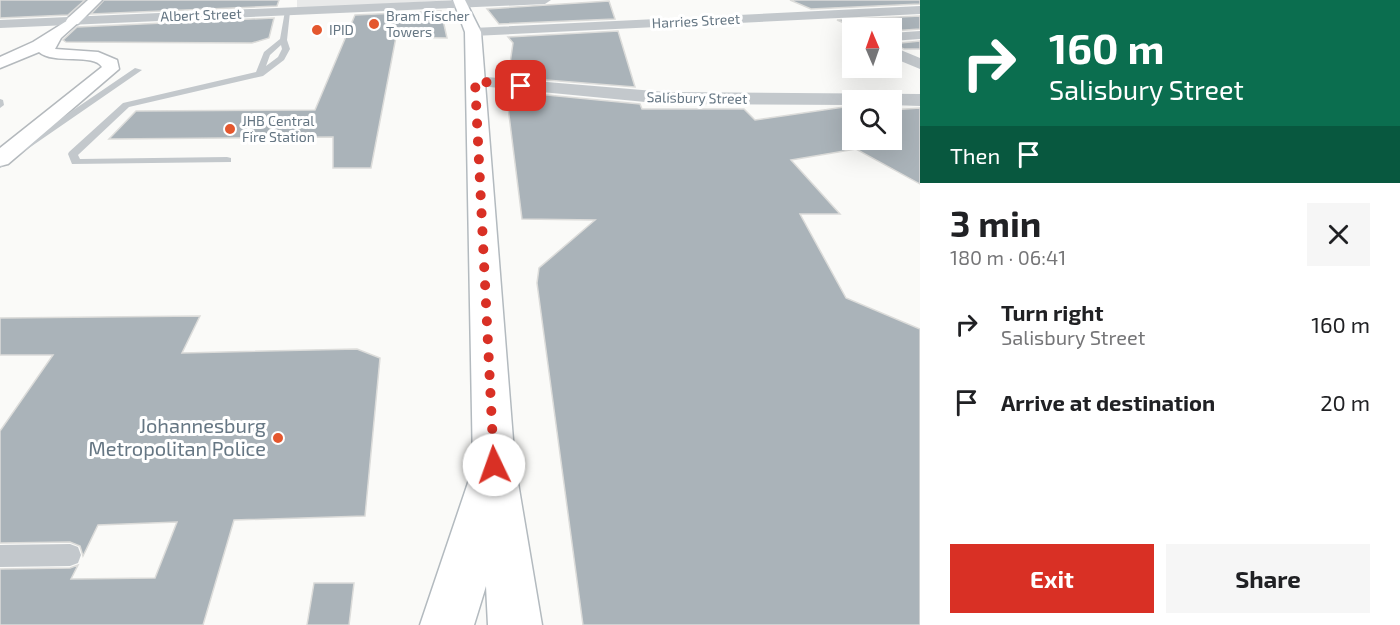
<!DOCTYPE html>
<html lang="en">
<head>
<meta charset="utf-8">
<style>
  :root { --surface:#fff; --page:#f6f6f6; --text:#202124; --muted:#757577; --accent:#d93025 }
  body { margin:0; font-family:"Exo 2",sans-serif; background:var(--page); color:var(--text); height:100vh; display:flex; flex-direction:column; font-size:22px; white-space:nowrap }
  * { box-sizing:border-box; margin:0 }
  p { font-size:20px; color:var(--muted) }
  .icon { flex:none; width:33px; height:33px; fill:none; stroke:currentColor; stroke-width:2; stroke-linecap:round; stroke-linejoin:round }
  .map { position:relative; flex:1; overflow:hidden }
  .sheet { display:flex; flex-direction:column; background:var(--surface); width:480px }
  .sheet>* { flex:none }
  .hud { background:#0b6e4f; color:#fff; overflow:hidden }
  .needle { width:39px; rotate:358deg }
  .fabs { position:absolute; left:842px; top:18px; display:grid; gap:12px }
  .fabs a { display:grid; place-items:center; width:60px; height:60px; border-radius:0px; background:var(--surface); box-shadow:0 6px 24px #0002; font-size:30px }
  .pin { position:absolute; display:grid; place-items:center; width:51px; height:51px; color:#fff; margin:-26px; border-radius:12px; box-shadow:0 3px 9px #0006 }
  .me { position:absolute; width:66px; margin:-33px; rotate:357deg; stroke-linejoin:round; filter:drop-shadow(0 0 4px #0008) }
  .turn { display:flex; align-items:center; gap:21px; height:126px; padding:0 30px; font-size:27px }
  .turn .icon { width:78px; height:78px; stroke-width:2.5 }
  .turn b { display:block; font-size:42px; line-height:51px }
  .then { display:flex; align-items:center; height:57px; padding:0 30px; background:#0003; gap:12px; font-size:22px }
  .round { display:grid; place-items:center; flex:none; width:63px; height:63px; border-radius:0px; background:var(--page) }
  .overview { display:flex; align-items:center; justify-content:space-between; height:102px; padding:0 30px }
  h1 { font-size:36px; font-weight:700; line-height:45px }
  .button { display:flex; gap:12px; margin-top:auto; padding:12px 30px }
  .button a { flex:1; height:69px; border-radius:0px; background:var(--accent); color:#fff; font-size:24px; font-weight:700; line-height:69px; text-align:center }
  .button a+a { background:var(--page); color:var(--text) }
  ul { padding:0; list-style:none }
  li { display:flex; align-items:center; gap:18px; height:78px; padding:0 30px }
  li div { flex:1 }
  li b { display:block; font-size:22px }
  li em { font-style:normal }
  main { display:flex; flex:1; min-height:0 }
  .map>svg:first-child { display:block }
  .built { fill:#e8e9e9 }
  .building { fill:#aab3b9; stroke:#dcdcda; stroke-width:1.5 }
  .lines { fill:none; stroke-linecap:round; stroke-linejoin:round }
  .secondary-casing { stroke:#b3babf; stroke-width:3 }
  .primary-casing { stroke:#b5babe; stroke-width:3 }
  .highway-casing { stroke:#b4b9bd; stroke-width:3 }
  .lane { fill:#c3c8cc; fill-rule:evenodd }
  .street { fill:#c3c8cc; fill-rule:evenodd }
  .secondary { fill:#fff; fill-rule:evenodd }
  .primary { fill:#fff; fill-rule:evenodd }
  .highway { fill:#fff; fill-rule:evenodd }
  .route { stroke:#d93025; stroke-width:10; stroke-dasharray:0 18 }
  .poi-dot { fill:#e4572e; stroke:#fff; stroke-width:2 }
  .labels { text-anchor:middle; stroke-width:6; stroke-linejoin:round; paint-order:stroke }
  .far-street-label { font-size:14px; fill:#657683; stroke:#fff }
  .far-poi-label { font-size:14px; fill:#657683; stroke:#fff; text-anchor:start }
  .near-poi-label { font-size:20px; fill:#657683; stroke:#fff; text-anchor:end }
</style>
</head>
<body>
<main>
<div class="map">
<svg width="920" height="625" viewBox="0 0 920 625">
  <rect width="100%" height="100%" fill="#fafaf8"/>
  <path class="built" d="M297,0H452L297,9Z"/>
  <path class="building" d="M0,0H85L68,15L0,18Z
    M104,0H279L277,6L91,14Z
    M790,0H920V4L811,9Z
    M609,1L615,19L499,24L487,9Z
    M441,11L447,38L396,37L371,168H333V137L109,139L136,111L315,110L355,15Z
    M920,16V29L891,31V28H856L837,20Z
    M274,18L269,38L252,43L66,42L63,40L77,27Z
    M618,31L635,87L508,77L513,43L508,37Z
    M920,41V49H904L891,44Z
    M506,91L640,104L642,109H744L755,120L844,107L852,111V140H891V110L920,108V184L856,149L791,160L840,214H800L846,298L920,329V625H583L537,283L539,268L595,220L522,219Z
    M200,316L182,353L357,349L380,358L365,516L234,520L203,625H0V569L70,568L78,565L71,579L155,578L177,522L98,525L83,556L80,546L70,542L0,543V431L53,355H0V318Z
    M314,583H354L349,625H307Z"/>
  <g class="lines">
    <g class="secondary-casing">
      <path id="secondary" d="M453,0H465L481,32L515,465L542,625H488L486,586L474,625H420L473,468L465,32Z"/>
    </g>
    <g class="primary-casing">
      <path id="primary" d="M88,0H102L78,24H68L66,21L68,18Z"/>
    </g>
    <g class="highway-casing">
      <path id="highway" d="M73,17L80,21L61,38L55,49L98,52L117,60L119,69L8,164L0,166V148L102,67C94,53 54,65 39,52L0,68V57L33,42Z"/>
    </g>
    <path class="lane" d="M285,11L290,12L287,40L290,49L284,60L263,76L129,107L78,155L80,159L227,157L231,158V162L72,164L68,154L69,152L123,103L256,72L264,52L280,39ZM281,45L282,49L278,57L266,66L270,55Z
      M135,68L142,70L0,168V160Z
      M0,99L3,100L4,105L0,108Z
      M70,544L78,547L81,555L78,563L70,566L0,567V545Z"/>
    <path class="street" d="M459,0H551L545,4L0,28V20Z
      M920,6V14L473,36L466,32L473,28Z
      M920,31V39L891,41V33Z
      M891,46L920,58V69L891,57Z
      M475,76L666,92L920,94V106L891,105V100H852V105L666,104L469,85L466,81L469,77Z"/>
    <use href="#secondary" class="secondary"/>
    <use href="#primary" class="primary"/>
    <use href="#highway" class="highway"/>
  </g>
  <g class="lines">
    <path class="route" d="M494,465L475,81L521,86"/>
  </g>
  <g class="poi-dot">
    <circle cx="374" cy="24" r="6"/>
    <circle cx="317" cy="30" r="6"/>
    <circle cx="230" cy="129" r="6"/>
    <circle cx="278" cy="438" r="6"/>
  </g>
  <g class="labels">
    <g class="far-street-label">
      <text transform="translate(201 15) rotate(-2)" y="5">Albert Street</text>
      <text transform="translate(696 21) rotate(-3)" y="5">Harries Street</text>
      <text transform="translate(697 98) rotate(1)" y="5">Salisbury Street</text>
    </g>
    <g class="far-poi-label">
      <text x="386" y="21">Bram Fischer<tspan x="386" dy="16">Towers</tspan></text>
      <text x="329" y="35">IPID</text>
      <text x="242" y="126">JHB Central<tspan x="242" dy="16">Fire Station</tspan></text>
    </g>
    <g class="near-poi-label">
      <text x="266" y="433">Johannesburg<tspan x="266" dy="23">Metropolitan Police</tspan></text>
    </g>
  </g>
</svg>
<div class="fabs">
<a><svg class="needle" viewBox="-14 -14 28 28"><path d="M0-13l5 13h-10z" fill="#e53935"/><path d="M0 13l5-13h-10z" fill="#757577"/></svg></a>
<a><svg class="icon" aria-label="search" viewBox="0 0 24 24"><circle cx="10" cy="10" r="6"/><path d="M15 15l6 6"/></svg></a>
</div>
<div class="pin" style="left:521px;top:86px;background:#d93025"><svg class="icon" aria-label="arrive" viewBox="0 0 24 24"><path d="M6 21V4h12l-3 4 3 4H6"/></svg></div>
<svg class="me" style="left:494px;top:465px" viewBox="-20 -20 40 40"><circle r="19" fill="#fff"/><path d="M0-13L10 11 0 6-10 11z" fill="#d93025"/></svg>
</div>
<section class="sheet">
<div class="hud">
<div class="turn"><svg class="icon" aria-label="right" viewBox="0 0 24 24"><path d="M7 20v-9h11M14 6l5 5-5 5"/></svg><div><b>160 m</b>Salisbury Street</div></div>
<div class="then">Then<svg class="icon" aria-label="arrive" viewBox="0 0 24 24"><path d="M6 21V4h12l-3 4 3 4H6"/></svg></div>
</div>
<div class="overview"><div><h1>3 min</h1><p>180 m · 06:41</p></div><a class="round"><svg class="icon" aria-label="close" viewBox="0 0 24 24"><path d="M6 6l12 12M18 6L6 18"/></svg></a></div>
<ul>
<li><svg class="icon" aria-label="right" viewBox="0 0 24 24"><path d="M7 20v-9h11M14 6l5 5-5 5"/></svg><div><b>Turn right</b><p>Salisbury Street</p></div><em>160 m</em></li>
<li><svg class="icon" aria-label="arrive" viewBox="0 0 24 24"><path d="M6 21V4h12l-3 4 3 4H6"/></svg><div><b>Arrive at destination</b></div><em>20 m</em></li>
</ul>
<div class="button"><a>Exit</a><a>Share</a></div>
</section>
</main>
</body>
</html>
